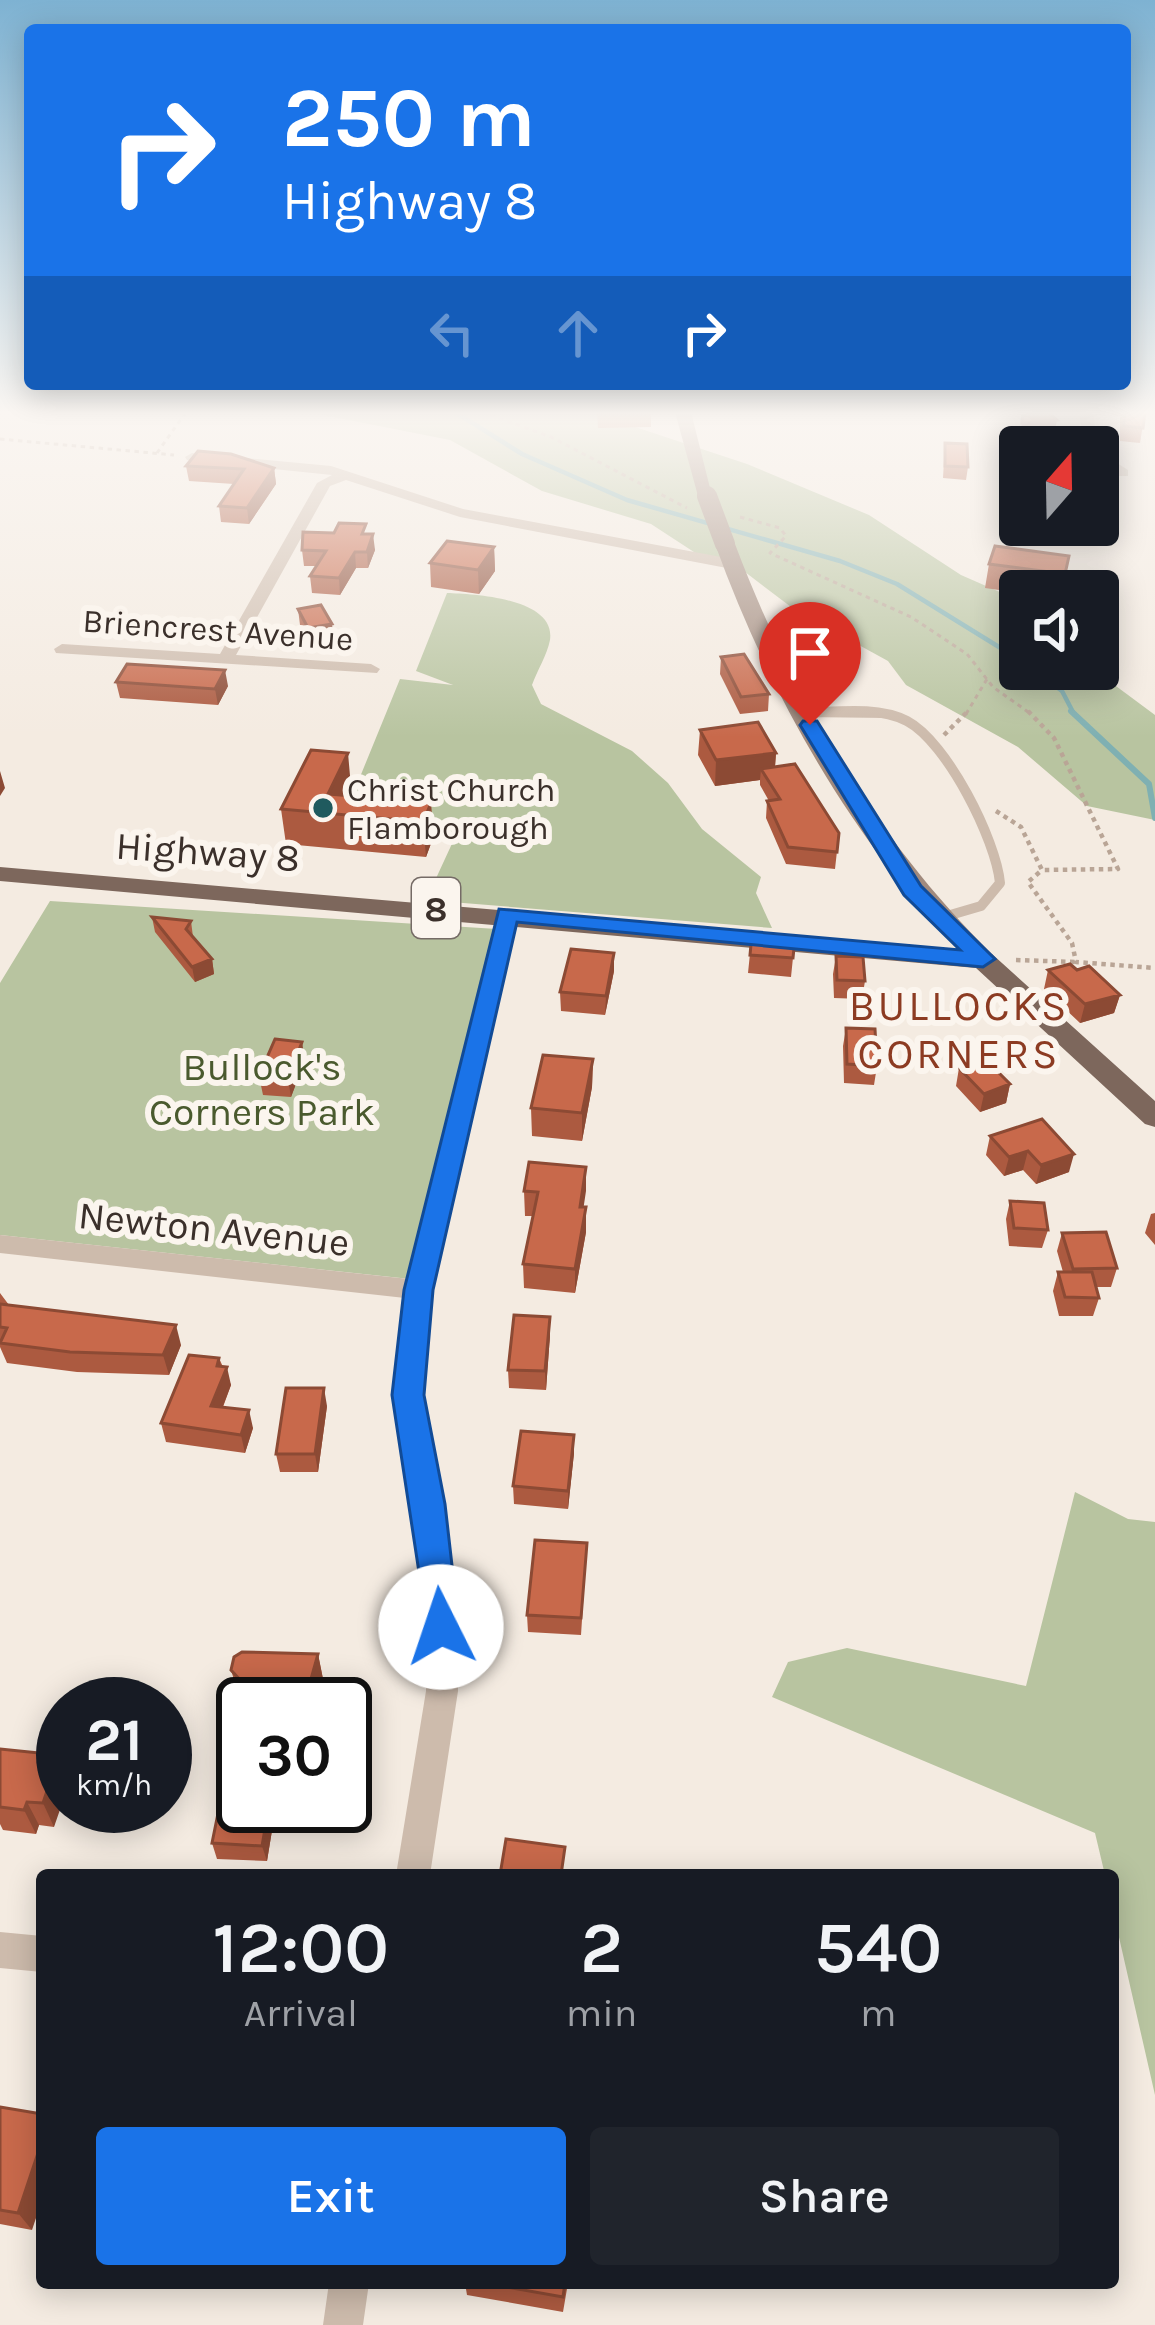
<!DOCTYPE html>
<html lang="en">
<head>
<meta charset="utf-8">
<style>
  :root { --surface:#171b24; --page:#20242c; --text:#f1f3f6; --muted:#9ea1a6; --accent:#1a73e8 }
  body { margin:0; font-family:Karla,sans-serif; background:var(--page); color:var(--text); height:100vh; display:flex; flex-direction:column; font-size:45px; white-space:nowrap }
  * { box-sizing:border-box; margin:0 }
  p { font-size:39px; color:var(--muted) }
  .icon { flex:none; width:66px; height:66px; fill:none; stroke:currentColor; stroke-width:2; stroke-linecap:round; stroke-linejoin:round }
  .map { position:relative; flex:1; overflow:hidden }
  .panel { position:absolute; left:36px; top:1869px; width:1083px; height:420px; display:flex; flex-direction:column; background:var(--surface); border-radius:12px; box-shadow:0 6px 30px #0003 }
  .panel>* { flex:none }
  .banner { position:absolute; left:24px; top:24px; width:1107px; height:366px; border-radius:12px; box-shadow:0 6px 30px #0003; background:#1a73e8; color:#fff; overflow:hidden }
  .needle { width:78px; rotate:20deg }
  .tools { position:absolute; left:999px; top:426px; display:grid; gap:24px }
  .tools a { display:grid; place-items:center; width:120px; height:120px; border-radius:12px; background:var(--surface); box-shadow:0 6px 30px #0003; font-size:60px }
  .speed { position:absolute; left:36px; top:1677px; display:flex; gap:24px; font-size:60px; font-weight:700; text-align:center }
  .speed>* { display:grid; place-content:center; width:156px; height:156px; border-radius:50%; background:var(--surface); box-shadow:0 6px 30px #0003; line-height:1 }
  .speed small { font-size:30px; font-weight:400 }
  .speed .limit { border:6px solid #111; border-radius:18px; background:#fff; color:#111 }
  .pin { position:absolute; display:grid; place-items:center; width:102px; height:102px; color:#fff; margin:-123px -51px; border-radius:50% 50% 50% 0; rotate:-45deg; box-shadow:0 0 12px #0007 }
  .pin .icon { rotate:45deg }
  .me { position:absolute; width:132px; margin:-66px; rotate:356deg; stroke-linejoin:round; filter:drop-shadow(0 0 9px #0008) }
  .turn { display:flex; align-items:center; gap:42px; height:252px; padding:0 60px; font-size:54px }
  .turn .icon { width:156px; height:156px; stroke-width:2.5 }
  .turn b { display:block; font-size:84px; line-height:102px }
  .lanes { display:flex; align-items:center; height:114px; padding:0 60px; background:#0003; justify-content:center; gap:60px; direction:ltr }
  .lanes .off { opacity:.35 }
  .eta { display:flex; justify-content:space-evenly; align-items:center; height:204px; text-align:center }
  .eta b { font-size:72px; font-weight:600; line-height:84px }
  .button { display:flex; gap:24px; margin-top:auto; padding:24px 60px }
  .button a { flex:1; height:138px; border-radius:12px; background:var(--accent); color:#fff; font-size:48px; font-weight:600; line-height:138px; text-align:center }
  .button a+a { background:var(--page); color:var(--text) }
  .map>svg:first-child { display:block }
  .green { fill:#b8c4a0 }
  .lines { fill:none; stroke-linecap:round; stroke-linejoin:round }
  .stream-far1 { stroke:#7fb0b2; stroke-width:4.5 }
  .stream { stroke:#7fb0b2; stroke-width:6 }
  .path-far1 { stroke:#b9a596; stroke-width:3; stroke-dasharray:4.5 4.5; stroke-linecap:butt }
  .path { stroke:#b9a596; stroke-width:4.5; stroke-dasharray:4.5 4.5; stroke-linecap:butt }
  .service-far1 { stroke:#cdbbac; stroke-width:8 }
  .service { stroke:#cdbbac; stroke-width:10 }
  .minor { fill:#cdbbac; fill-rule:evenodd }
  .secondary { fill:#a18a7d; fill-rule:evenodd }
  .primary { fill:#7d675c; fill-rule:evenodd }
  .secondary-bridge { stroke:#a18a7d; stroke-width:20 }
  .wall { fill:#ac5a40 }
  .shaded-wall { fill:#8c4a34 }
  .building { fill:#c8694b; stroke:#8c4a34; stroke-width:3 }
  .route { fill:#1a73e8; stroke:#114b97; stroke-width:3 }
  .poi-dot { fill:#1f5a5e; stroke:#fbf5ee; stroke-width:4.5 }
  .labels { text-anchor:middle; stroke-width:12; stroke-linejoin:round; paint-order:stroke }
  .far-street-label { font-size:33px; fill:#3b302b; stroke:#fbf5ee }
  .far-poi-label { font-size:33px; fill:#3b302b; stroke:#fbf5ee; text-anchor:start }
  .shield { fill:#fbf5ee; stroke:#756b66; stroke-width:3 }
  .shield-label { font-size:36px; font-weight:bold; fill:#3b302b }
  .street-label { font-size:39px; fill:#3b302b; stroke:#fbf5ee }
  .park-label { font-size:39px; fill:#4a5a2e; stroke:#fbf5ee }
  .neighbourhood-label { font-size:42px; letter-spacing:3px; fill:#8c3b22; stroke:#fbf5ee }
</style>
</head>
<body>
<div class="map">
<svg width="1155" height="2325" viewBox="0 0 1155 2325">
  <rect width="100%" height="100%" fill="#f4ebe1"/>
  <path class="green" d="M308,412H604L608,418L747,464L869,515L961,575L1020,601V669H1093L1155,715V820L1087,806L1018,747L906,685L888,661L795,610L728,559L697,554L651,524L542,491L450,440Z
    M447,593C474,594 556,598 550,640C547,655 537,671 532,685L541,704L632,751L668,783L702,829L761,877L756,893L772,928L426,900L456,835L342,821L400,679L453,685L416,671Z
    M50,901L497,929L410,1279L0,1235V983Z
    M1075,1492L1128,1519L1155,1522V2095L1113,1911V1875H1105L1095,1833L772,1697L788,1662L847,1648L1026,1686Z"/>
  <g class="lines">
    <path class="stream-far1" d="M455,412L522,454L627,500L840,561L897,584L1020,660
      M1032,669L1062,691L1074,714"/>
    <path class="stream" d="M1071,711L1149,784L1155,818"/>
    <path class="path-far1" d="M482,412L551,437L687,508
      M0,439L174,455
      M157,453L186,412
      M740,517L780,528L786,536L770,553L911,617L967,654L993,687L1031,714
      M966,714L987,679"/>
    <path class="path" d="M1028,711L1054,738L1118,869L1042,870
      M944,735L968,711
      M996,811L1021,827L1042,870L1028,882L1072,943L1076,962L1155,968
      M1016,960L1076,962"/>
    <path class="service-far1" d="M804,713L887,714"/>
    <path class="service" d="M804,713C837,712 877,706 907,721C947,742 996,840 1000,883L981,906L940,918"/>
    <path class="minor" d="M1079,412H1093L1098,447H1084Z
      M1098,451L1128,470V476H1118L1098,462Z
      M192,453L331,466L463,509L732,559L740,564L732,569L460,517L346,480L330,486L236,655L371,664L380,669L377,673L56,653L54,649L62,644L220,654L317,483L332,475L187,460L185,457Z
      M508,908L518,914L432,1290L422,1395L456,1594L458,1691L430,1875H396L426,1691V1594L394,1395L405,1298L0,1253V1235L409,1279L498,914Z
      M0,1932L42,1936V1972L0,1968Z
      M329,2283H369L363,2325H323Z"/>
    <path class="secondary" d="M675,412H691L713,500L698,496Z
      M718,540L735,544C793,697 875,839 992,954L996,960L992,966H974C856,847 772,701 715,544Z"/>
    <path class="primary" d="M0,867L983,952L992,954L1155,1101V1127L1145,1124L976,968L0,881Z"/>
    <path class="secondary-bridge" d="M707,496L725,544"/>
  </g>
  <path class="wall" d="M597,412H651V427L598,428Z
    M1113,412H1145L1140,443L1120,441V416L1112,415Z
    M945,443L968,467L966,480L943,478Z
    M186,466L274,468L276,484L249,524L221,522L219,506L234,484L189,481Z
    M367,534L375,550L368,568H356L340,595L312,593L310,576L316,566H304L302,550Z
    M494,547L495,571L479,594L431,587L430,563Z
    M1069,556L1061,591H1020V593L985,588L989,564Z
    M298,609L332,624L333,640L310,644L300,625Z
    M788,624L831,653L830,667L808,669L787,637Z
    M721,657L769,694L768,711L740,714L720,674Z
    M116,682L228,686L218,705L120,698Z
    M700,730L776,753L775,767L839,833L835,869L786,864L766,818L767,801H769L760,785V780L715,786L698,755Z
    M351,787L348,796L431,803L433,838L426,857L286,844L281,809Z
    M152,917L191,921L193,937L212,959L214,974L195,982L155,932Z
    M752,934L795,938L791,977L748,973Z
    M836,956L865,981L862,999L834,998L833,974Z
    M1048,970H1077L1120,995L1114,1013L1080,1023L1044,989Z
    M614,971L605,1015L561,1011L560,992Z
    M846,1028L877,1066L874,1085L844,1083L843,1046Z
    M593,1059L592,1087L582,1141L532,1136L531,1108Z
    M305,1060L291,1097L263,1095L259,1076Z
    M959,1068L1010,1084L1006,1103L980,1112L956,1086Z
    M1042,1119L1069,1172L1036,1184L1023,1170L1004,1176L986,1155L990,1136Z
    M586,1167L583,1207L586,1232L575,1293L524,1288L523,1264L533,1216H525L524,1191Z
    M1010,1201L1048,1230L1042,1248L1009,1246L1006,1219Z
    M1155,1213V1245L1145,1233L1151,1214Z
    M1062,1233L1117,1268L1111,1287H1096L1099,1298L1093,1316H1059L1053,1291L1058,1272H1063L1057,1251Z
    M0,1293L9,1305L181,1345L169,1375L77,1372L7,1363L0,1347Z
    M550,1335L546,1390L509,1388L508,1370Z
    M219,1358L231,1385L223,1407L253,1428L245,1453L166,1442L161,1423Z
    M327,1406L318,1472H280L276,1454Z
    M574,1435V1453L568,1509L514,1504L513,1486Z
    M587,1543L581,1635L528,1632L527,1615Z
    M318,1654L323,1679L316,1704H243V1758H240L233,1733L239,1696L231,1670Z
    M0,1749L59,1755L54,1827L39,1825L36,1834L3,1830L0,1824Z
    M276,1806L267,1861L217,1859L212,1843Z
    M0,2107L32,2230L0,2224Z
    M465,2283H568L563,2312L467,2295Z"/>
  <path class="shaded-wall" d="M1057,420L1054,435L1019,438L1022,423Z
    M274,468L276,484L249,524L247,508Z
    M373,534L375,550L368,568L367,552Z
    M494,547L495,571L479,594L478,570Z
    M355,552L356,568L340,595L339,578Z
    M332,624L333,640L310,644L308,628Z
    M225,670L228,686L218,705L215,689Z
    M348,753L351,787L339,815L328,794Z
    M776,753L774,779L761,769L760,780L715,786L716,760Z
    M0,771L5,788L0,796Z
    M431,803L433,838L426,857L423,822Z
    M614,953V971L605,1015L606,996Z
    M212,959L214,974L195,982L192,967Z
    M1120,995L1114,1013L1080,1023L1085,1004Z
    M302,1042L305,1060L291,1097L288,1079Z
    M593,1059L592,1087L582,1141V1113Z
    M1010,1084L1006,1103L980,1112L984,1094Z
    M1028,1151L1023,1170L1004,1176L1009,1157Z
    M1074,1154L1069,1172L1036,1184L1041,1165Z
    M586,1167V1191L580,1231V1207Z
    M586,1207V1232L575,1293V1269Z
    M550,1317V1335L546,1390L545,1371Z
    M176,1325L181,1345L169,1375L163,1355Z
    M219,1358L223,1375L227,1367L231,1385L216,1424L211,1406L217,1366Z
    M324,1388L327,1406L318,1472L315,1454Z
    M249,1410L253,1428L245,1453L241,1435Z
    M574,1435V1453L568,1509V1491Z
    M318,1654L323,1679L316,1704H307L306,1697Z
    M59,1755L63,1763V1801L54,1827L43,1803Z
    M27,1802L39,1825L36,1834L24,1810Z
    M269,1806H276L267,1861L262,1846Z
    M42,2141V2200L32,2230L18,2213Z"/>
  <path class="building" d="M598,412H651L598,413Z
    M1023,412H1048L1057,420L1022,423Z
    M1124,412H1145L1143,428L1124,426Z
    M945,443L967,444L968,467L945,466Z
    M198,451L231,454L274,468L247,508L219,506L244,469L186,466Z
    M339,523L366,524L362,534H373L367,552H355L339,578L310,576L326,551L302,550L303,532L334,533Z
    M447,541L494,547L478,570L430,563Z
    M995,546L1069,556L1065,574L989,564Z
    M321,605L332,624L308,628L298,609Z
    M810,621L831,653L809,656L788,624Z
    M744,654L769,694L741,697L721,657Z
    M127,664L225,670L215,689L116,682Z
    M758,722L776,753L716,760L700,730Z
    M311,750L348,753L328,794L431,803L423,822L281,809Z
    M795,764L839,833L837,852L788,847L767,801L780,799L761,769Z
    M152,917L191,921L186,929L212,959L192,967Z
    M752,934L795,938L793,958L750,955Z
    M571,949L614,953L606,996L560,992Z
    M836,956L863,957L865,981L837,980Z
    M1070,964L1077,970L1089,966L1120,995L1085,1004L1048,970Z
    M846,1028L875,1029L877,1066L847,1064Z
    M275,1039L302,1042L288,1079L259,1076Z
    M543,1055L593,1059L582,1113L531,1108Z
    M986,1060L1010,1084L984,1094L959,1068Z
    M1042,1119L1074,1154L1041,1165L1028,1151L1009,1157L990,1136Z
    M529,1162L586,1167L580,1207H586L575,1269L523,1264L538,1192L524,1191Z
    M1010,1201L1044,1203L1048,1230L1014,1228Z
    M1106,1232L1117,1268L1073,1269L1062,1233Z
    M1058,1272H1092L1099,1298L1065,1297Z
    M0,1304L176,1325L163,1355L70,1352L0,1343L7,1328L0,1327Z
    M514,1315L550,1317L545,1371L508,1370Z
    M189,1355L219,1358L217,1366L227,1367L211,1406L249,1410L241,1435L161,1423Z
    M286,1388H324L315,1454H276Z
    M521,1431L574,1435L568,1491L513,1486Z
    M535,1540L587,1543L581,1618L527,1615Z
    M242,1652L318,1654L306,1697L297,1696L296,1704H243V1734L233,1733L242,1682L231,1670L234,1657Z
    M0,1749L59,1755L43,1803L27,1802L24,1810L0,1807Z
    M225,1779L243,1780V1806H269L262,1846L212,1843Z
    M506,1839L565,1847L561,1875H500Z
    M0,2107L42,2114V2141L18,2213L0,2210Z
    M484,2283H565L563,2297Z"/>
  <linearGradient id="sky" x2="0" y2="1"><stop stop-color="#7eb2d2"/><stop offset="0.56" stop-color="#faf6f2"/><stop offset="1" stop-color="#faf6f2" stop-opacity="0"/></linearGradient>
  <rect width="1155" height="737" fill="url(#sky)"/>
  <path class="route" d="M803,721H817L921,886L995,959L983,967L517,922L433,1290L424,1395L445,1504L459,1627L454,1638L441,1642L429,1638L392,1395L404,1290L499,909L960,950L904,895L800,725Z"/>
  <circle class="poi-dot" cx="323" cy="808" r="12"/>
  <g class="labels">
    <g class="far-street-label">
      <text transform="translate(218 629) rotate(4)" y="12">Briencrest Avenue</text>
    </g>
    <g class="far-poi-label">
      <text x="347" y="801">Christ Church<tspan x="347" dy="38">Flamborough</tspan></text>
    </g>
    <rect class="shield" x="412" y="878" width="48" height="60" rx="9"/>
    <g class="shield-label">
      <text x="436" y="921">8</text>
    </g>
    <g class="street-label">
      <text transform="translate(208 851) rotate(4)" y="14">Highway 8</text>
      <text transform="translate(214 1228) rotate(6)" y="14">Newton Avenue</text>
    </g>
    <g class="park-label">
      <text x="262" y="1080">Bullock's<tspan x="262" dy="45">Corners Park</tspan></text>
    </g>
    <g class="neighbourhood-label">
      <text x="959" y="1020">BULLOCKS<tspan x="959" dy="48">CORNERS</tspan></text>
    </g>
  </g>
</svg>
<div class="tools">
<a><svg class="needle" viewBox="-14 -14 28 28"><path d="M0-13l5 13h-10z" fill="#e53935"/><path d="M0 13l5-13h-10z" fill="#9ea1a6"/></svg></a>
<a><svg class="icon" aria-label="sound" viewBox="0 0 24 24"><path d="M4 9h4l5-4v14l-5-4H4zM17 9q2 3 0 6"/></svg></a>
</div>
<div class="speed"><div>21<small>km/h</small></div><div class="limit">30</div></div>
<div class="pin" style="left:810px;top:725px;background:#d93025"><svg class="icon" aria-label="arrive" viewBox="0 0 24 24"><path d="M6 21V4h12l-3 4 3 4H6"/></svg></div>
<svg class="me" style="left:441px;top:1627px" viewBox="-20 -20 40 40"><circle r="19" fill="#fff"/><path d="M0-13L10 11 0 6-10 11z" fill="#1a73e8"/></svg>
<div class="banner">
<div class="turn"><svg class="icon" aria-label="right" viewBox="0 0 24 24"><path d="M7 20v-9h11M14 6l5 5-5 5"/></svg><div><b>250 m</b>Highway 8</div></div>
<div class="lanes"><svg class="icon off" aria-label="left" viewBox="0 0 24 24"><path d="M17 20v-9H6M10 6l-5 5 5 5"/></svg><svg class="icon off" aria-label="ahead" viewBox="0 0 24 24"><path d="M12 20V5M6 11l6-6 6 6"/></svg><svg class="icon" aria-label="right" viewBox="0 0 24 24"><path d="M7 20v-9h11M14 6l5 5-5 5"/></svg></div>
</div>
<section class="panel">
<div class="eta">
<div><b>12:00</b><p>Arrival</p></div>
<div><b>2</b><p>min</p></div>
<div><b>540</b><p>m</p></div>
</div>
<div class="button"><a>Exit</a><a>Share</a></div>
</section>
</div>
</body>
</html>
